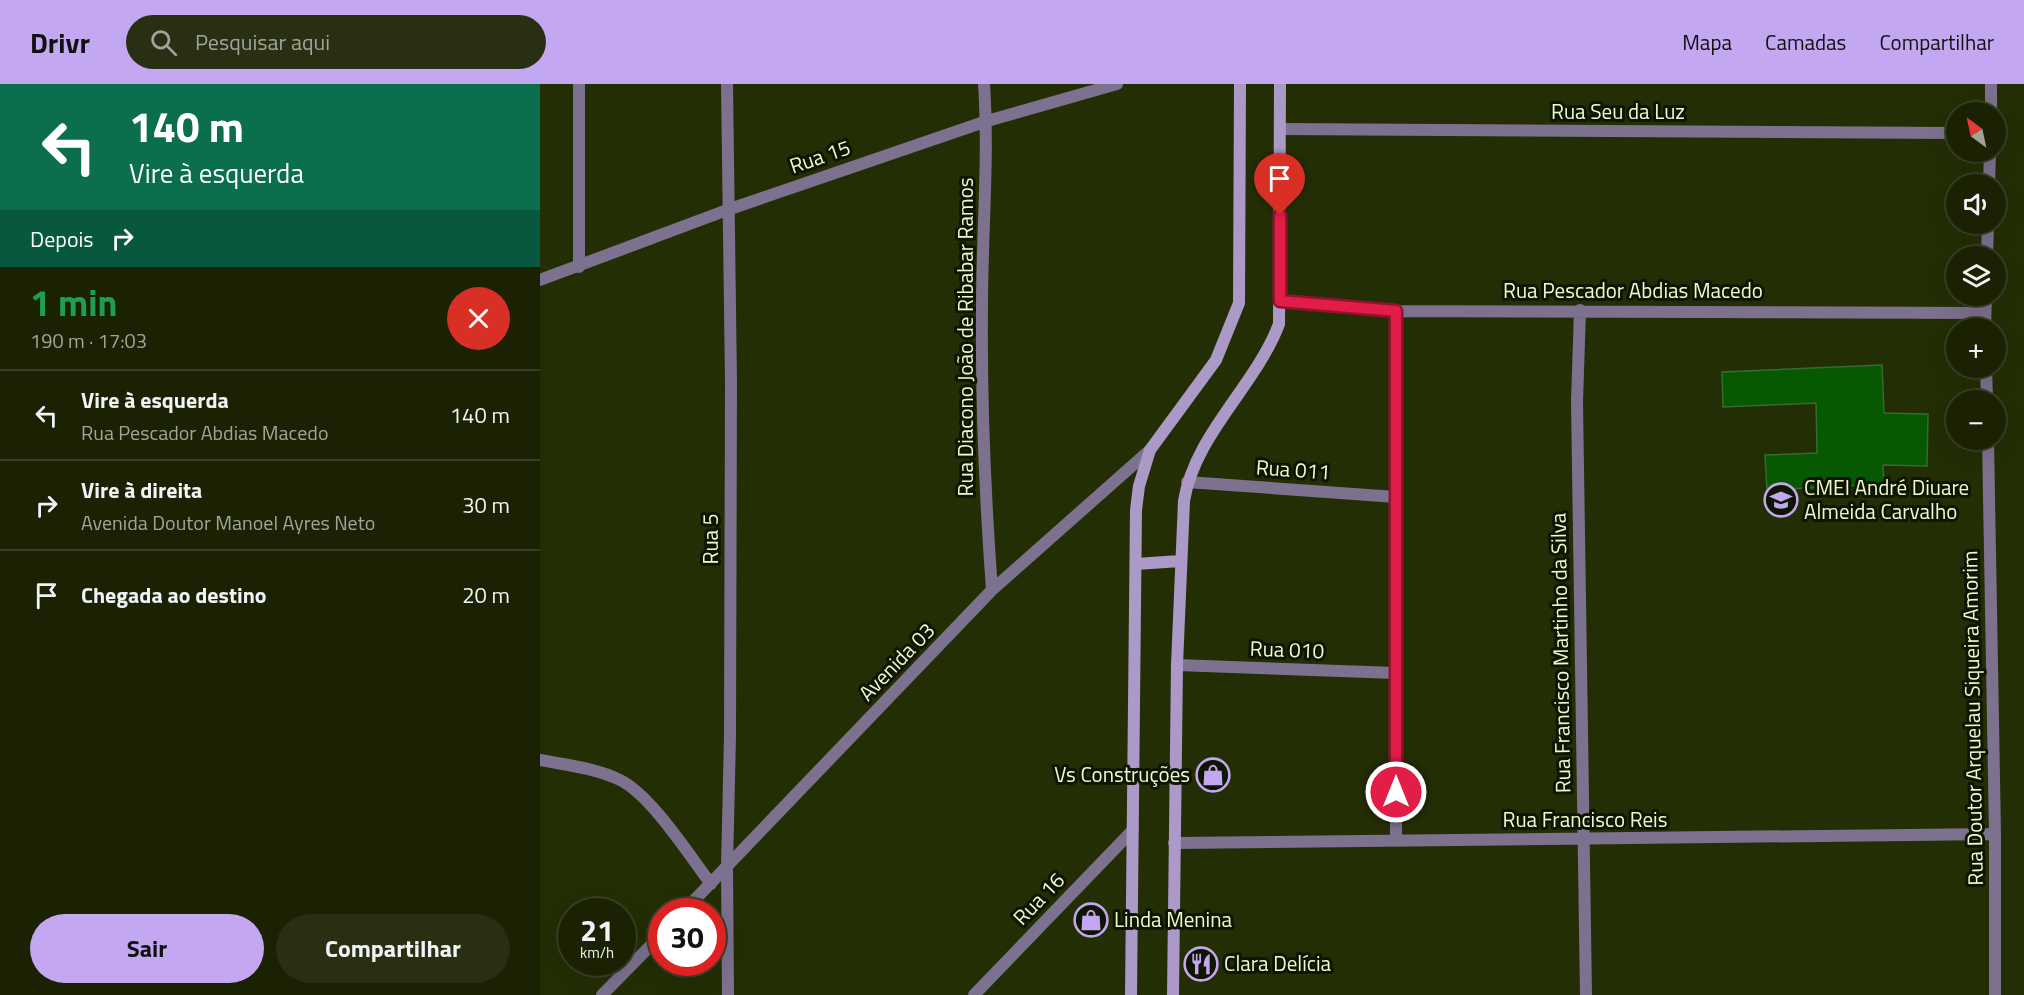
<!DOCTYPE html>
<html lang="pt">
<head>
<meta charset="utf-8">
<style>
  :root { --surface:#1b2204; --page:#282f13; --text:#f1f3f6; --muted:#a0a49a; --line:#393f26; --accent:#c4a7f1 }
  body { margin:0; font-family:"Titillium Web",sans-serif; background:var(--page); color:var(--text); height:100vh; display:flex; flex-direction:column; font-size:22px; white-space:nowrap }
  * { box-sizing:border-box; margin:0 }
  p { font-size:20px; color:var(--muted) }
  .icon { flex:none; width:33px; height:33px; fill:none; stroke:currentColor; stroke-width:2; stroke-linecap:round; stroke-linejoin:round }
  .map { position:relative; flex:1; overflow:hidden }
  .sheet { display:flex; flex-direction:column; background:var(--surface); width:540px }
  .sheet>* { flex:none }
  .guide { background:#0b6e4f; color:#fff; overflow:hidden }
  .needle { width:39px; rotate:327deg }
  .buttons { position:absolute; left:1406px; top:18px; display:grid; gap:12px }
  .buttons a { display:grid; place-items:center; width:60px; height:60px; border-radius:50%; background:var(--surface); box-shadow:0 6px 24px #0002,0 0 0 2px var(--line); font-size:30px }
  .speed { position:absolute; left:18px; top:814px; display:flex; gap:12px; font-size:30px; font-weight:700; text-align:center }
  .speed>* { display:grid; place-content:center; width:78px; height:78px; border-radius:50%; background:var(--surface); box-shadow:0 6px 24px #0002,0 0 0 2px var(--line); line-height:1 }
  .speed small { font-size:15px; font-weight:400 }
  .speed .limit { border:9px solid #d22; background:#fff; color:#111 }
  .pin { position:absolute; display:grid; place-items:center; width:51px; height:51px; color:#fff; margin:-62px -26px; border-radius:50% 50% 50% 0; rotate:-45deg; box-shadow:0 0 6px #0007 }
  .pin .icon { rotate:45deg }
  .me { position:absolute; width:66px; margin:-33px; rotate:0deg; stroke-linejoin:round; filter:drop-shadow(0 0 4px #0008) }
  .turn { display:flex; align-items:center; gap:21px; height:126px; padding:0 30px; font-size:27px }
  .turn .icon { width:78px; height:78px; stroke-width:2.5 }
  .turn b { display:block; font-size:42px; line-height:51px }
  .then { display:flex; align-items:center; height:57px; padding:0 30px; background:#0003; gap:12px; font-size:22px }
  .round { display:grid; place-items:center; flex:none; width:63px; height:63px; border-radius:32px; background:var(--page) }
  .headline { display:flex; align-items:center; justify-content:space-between; height:102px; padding:0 30px }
  h1 { font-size:36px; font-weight:700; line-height:45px; color:#1e9e55 }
  .action { display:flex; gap:12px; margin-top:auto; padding:12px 30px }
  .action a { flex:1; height:69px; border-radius:36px; background:var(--accent); color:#111; font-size:24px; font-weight:700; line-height:69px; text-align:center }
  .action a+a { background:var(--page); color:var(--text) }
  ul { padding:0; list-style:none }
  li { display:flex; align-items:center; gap:18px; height:90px; padding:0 30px; border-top:2px solid var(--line) }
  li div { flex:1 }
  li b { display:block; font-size:22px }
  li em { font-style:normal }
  header { display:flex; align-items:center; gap:36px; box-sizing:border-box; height:84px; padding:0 30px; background:var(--accent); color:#111 }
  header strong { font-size:28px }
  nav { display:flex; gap:33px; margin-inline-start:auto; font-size:21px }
  .search { width:420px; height:54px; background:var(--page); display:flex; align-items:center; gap:15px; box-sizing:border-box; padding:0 21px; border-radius:33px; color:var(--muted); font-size:22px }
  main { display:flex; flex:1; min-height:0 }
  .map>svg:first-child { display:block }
  .building { fill:#075901; stroke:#376a31; stroke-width:1.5 }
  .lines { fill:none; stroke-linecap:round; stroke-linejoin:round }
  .street { stroke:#7c718e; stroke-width:12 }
  .secondary { stroke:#ab99c8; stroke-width:12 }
  .route-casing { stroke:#92132f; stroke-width:15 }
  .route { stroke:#e11d48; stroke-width:10 }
  .labels { text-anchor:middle; stroke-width:6; stroke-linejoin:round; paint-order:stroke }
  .street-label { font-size:21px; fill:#eefad4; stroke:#0e1500 }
  .poi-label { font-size:21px; fill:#eefad4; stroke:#0e1500; text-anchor:start }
</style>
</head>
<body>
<header>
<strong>Drivr</strong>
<div class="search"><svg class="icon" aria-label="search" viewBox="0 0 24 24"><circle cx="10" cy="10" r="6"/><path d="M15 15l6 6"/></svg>Pesquisar aqui</div>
<nav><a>Mapa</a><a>Camadas</a><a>Compartilhar</a></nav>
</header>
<main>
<section class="sheet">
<div class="guide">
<div class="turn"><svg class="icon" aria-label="left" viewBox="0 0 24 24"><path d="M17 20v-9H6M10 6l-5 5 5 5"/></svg><div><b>140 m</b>Vire à esquerda</div></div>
<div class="then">Depois<svg class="icon" aria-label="right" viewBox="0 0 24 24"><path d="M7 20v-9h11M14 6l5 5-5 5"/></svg></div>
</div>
<div class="headline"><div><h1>1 min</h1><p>190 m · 17:03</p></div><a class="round" style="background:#d93025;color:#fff"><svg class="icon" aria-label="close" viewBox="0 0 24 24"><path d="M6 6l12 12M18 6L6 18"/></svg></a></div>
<ul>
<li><svg class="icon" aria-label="left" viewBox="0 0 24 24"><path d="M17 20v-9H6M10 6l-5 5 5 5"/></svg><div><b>Vire à esquerda</b><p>Rua Pescador Abdias Macedo</p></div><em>140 m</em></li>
<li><svg class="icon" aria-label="right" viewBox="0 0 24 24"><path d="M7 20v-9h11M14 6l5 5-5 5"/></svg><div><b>Vire à direita</b><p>Avenida Doutor Manoel Ayres Neto</p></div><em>30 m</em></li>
<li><svg class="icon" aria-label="arrive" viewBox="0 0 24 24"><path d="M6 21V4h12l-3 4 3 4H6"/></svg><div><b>Chegada ao destino</b></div><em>20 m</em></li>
</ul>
<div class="action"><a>Sair</a><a>Compartilhar</a></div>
</section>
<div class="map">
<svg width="1484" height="911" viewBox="0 0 1484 911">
  <rect width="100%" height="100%" fill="#242e05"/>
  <path class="building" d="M1342,281L1344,329L1388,330L1387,382L1343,381L1344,400L1227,406L1225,371L1277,369L1276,319L1183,323L1182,288Z"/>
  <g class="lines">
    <path class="street" d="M187,0L191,299L190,652L187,783L188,911
      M444,0C449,74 442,149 442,223C441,318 445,411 452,506
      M1451,0V28
      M740,45L1416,49
      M1449,100L1450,68
      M1447,172L1448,140
      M39,183V0
      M0,196L187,126L447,37L577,0
      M740,217L856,227L1445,229
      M1040,226L1037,318L1046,911
      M856,227V756
      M1445,244L1446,212
      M1446,284L1447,316
      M1448,356L1455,750V911
      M647,398L856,413
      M637,581L856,589
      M0,676C26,681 56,684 80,696C111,711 149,771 171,800
      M634,759L1455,750
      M143,828L452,506L610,366
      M62,911L122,850
      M434,911L593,746"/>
    <path class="secondary" d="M596,480L640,477
      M591,911L596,426L599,402L610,366L676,276L699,219L700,0
      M633,911L637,581L644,417C655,350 715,303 739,240L740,0"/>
  </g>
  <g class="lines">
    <g class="route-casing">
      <path id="route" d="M740,131V217L856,227V708"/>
    </g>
    <use href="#route" class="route"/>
  </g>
  <defs>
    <g id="school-ring" transform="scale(1.725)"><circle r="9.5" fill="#0e1500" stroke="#c4a7f1" stroke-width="1.5"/><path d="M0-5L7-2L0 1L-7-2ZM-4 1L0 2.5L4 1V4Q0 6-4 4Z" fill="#c4a7f1"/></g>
    <g id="shop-ring" transform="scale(1.725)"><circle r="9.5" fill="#0e1500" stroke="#c4a7f1" stroke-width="1.5"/><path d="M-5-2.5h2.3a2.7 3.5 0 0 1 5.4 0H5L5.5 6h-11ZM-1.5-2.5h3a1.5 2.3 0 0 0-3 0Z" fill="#c4a7f1"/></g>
    <g id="restaurant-ring" transform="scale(1.725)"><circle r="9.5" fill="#0e1500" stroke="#c4a7f1" stroke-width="1.5"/><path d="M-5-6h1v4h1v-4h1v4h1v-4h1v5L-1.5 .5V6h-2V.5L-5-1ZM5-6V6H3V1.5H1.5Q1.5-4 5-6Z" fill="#c4a7f1"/></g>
  </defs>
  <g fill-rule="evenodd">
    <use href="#school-ring" x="1241" y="416"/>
    <use href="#shop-ring" x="673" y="691"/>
    <use href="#shop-ring" x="551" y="836"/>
    <use href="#restaurant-ring" x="661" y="880"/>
  </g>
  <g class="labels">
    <g class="street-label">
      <text x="1078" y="35">Rua Seu da Luz</text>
      <text transform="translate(280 73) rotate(-19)" y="7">Rua 15</text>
      <text x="1093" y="214">Rua Pescador Abdias Macedo</text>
      <text transform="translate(426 253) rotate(-90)" y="7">Rua Diacono João de Ribabar Ramos</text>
      <text transform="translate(753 386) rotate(4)" y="7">Rua 011</text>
      <text transform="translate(171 455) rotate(-90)" y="7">Rua 5</text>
      <text transform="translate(747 566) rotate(2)" y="7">Rua 010</text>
      <text transform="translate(1021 569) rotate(-91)" y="7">Rua Francisco Martinho da Silva</text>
      <text transform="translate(357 578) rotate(-46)" y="7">Avenida 03</text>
      <text transform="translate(1433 634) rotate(-91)" y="7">Rua Doutor Arquelau Siqueira Amorim</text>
      <text x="1045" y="743">Rua Francisco Reis</text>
      <text transform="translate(499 815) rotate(-46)" y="7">Rua 16</text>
    </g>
    <g class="poi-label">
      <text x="1264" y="411">CMEI André Diuare<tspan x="1264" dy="24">Almeida Carvalho</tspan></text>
      <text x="650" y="698" text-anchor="end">Vs Construções</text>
      <text x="574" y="843">Linda Menina</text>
      <text x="684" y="887">Clara Delícia</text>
    </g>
  </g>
</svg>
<div class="buttons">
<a><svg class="needle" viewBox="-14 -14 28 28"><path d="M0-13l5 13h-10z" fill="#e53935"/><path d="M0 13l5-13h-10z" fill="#a0a49a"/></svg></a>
<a><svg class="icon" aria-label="sound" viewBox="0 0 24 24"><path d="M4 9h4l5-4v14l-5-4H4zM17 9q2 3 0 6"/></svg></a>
<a><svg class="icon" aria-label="layers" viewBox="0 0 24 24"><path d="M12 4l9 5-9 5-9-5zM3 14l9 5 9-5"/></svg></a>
<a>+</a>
<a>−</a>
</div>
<div class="speed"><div>21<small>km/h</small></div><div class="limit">30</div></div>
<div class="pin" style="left:740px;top:131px;background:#d93025"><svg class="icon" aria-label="arrive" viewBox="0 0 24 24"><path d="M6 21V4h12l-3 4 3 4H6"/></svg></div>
<svg class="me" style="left:856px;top:708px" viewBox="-20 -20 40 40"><circle r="17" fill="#e11d48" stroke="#fff" stroke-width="3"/><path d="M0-11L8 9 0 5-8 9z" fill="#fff"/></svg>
</div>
</main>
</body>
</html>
